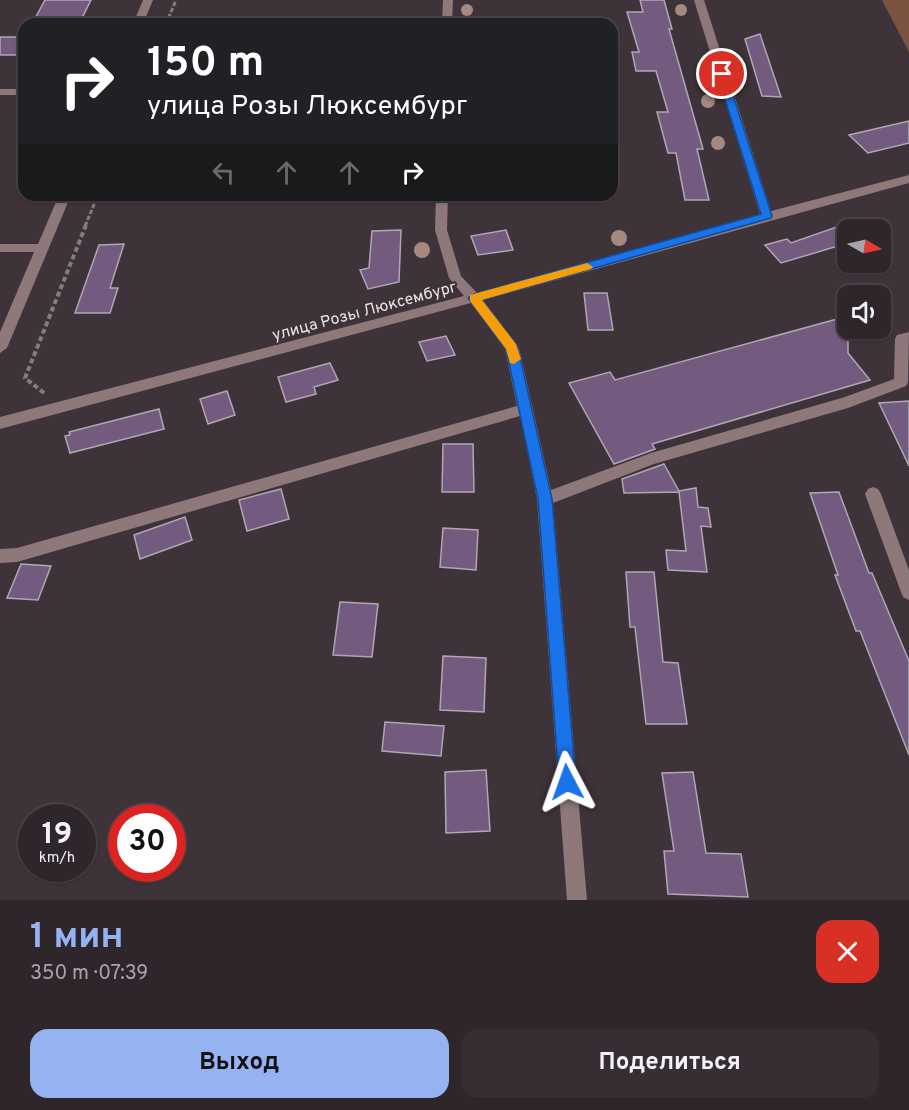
<!DOCTYPE html>
<html lang="ru">
<head>
<meta charset="utf-8">
<style>
  :root { --surface:#2f262c; --page:#372e34; --text:#f1f3f6; --muted:#a7a5a9; --line:#4a4348; --accent:#95b2f1 }
  body { margin:0; font-family:Overpass,sans-serif; background:var(--page); color:var(--text); height:100vh; display:flex; flex-direction:column; font-size:22px; white-space:nowrap }
  * { box-sizing:border-box; margin:0 }
  p { font-size:20px; color:var(--muted) }
  .icon { flex:none; width:33px; height:33px; fill:none; stroke:currentColor; stroke-width:2; stroke-linecap:round; stroke-linejoin:round }
  .map { position:relative; height:900px; overflow:hidden }
  .details { display:flex; flex-direction:column; background:var(--surface); flex:1 }
  .details>* { flex:none }
  .guide { position:absolute; left:18px; top:18px; width:600px; height:183px; border-radius:18px; box-shadow:0 2px 4px #0004,0 0 0 2px var(--line); background:#202124; color:#fff; overflow:hidden }
  .needle { width:39px; rotate:99deg }
  .fabs { position:absolute; left:837px; top:219px; display:grid; gap:12px }
  .fabs a { display:grid; place-items:center; width:54px; height:54px; border-radius:12px; background:var(--surface); box-shadow:0 2px 4px #0004,0 0 0 2px var(--line); font-size:30px }
  .speed { position:absolute; left:18px; top:804px; display:flex; gap:12px; font-size:30px; font-weight:700; text-align:center }
  .speed>* { display:grid; place-content:center; width:78px; height:78px; border-radius:50%; background:var(--surface); box-shadow:0 2px 4px #0004,0 0 0 2px var(--line); line-height:1 }
  .speed small { font-size:15px; font-weight:400 }
  .speed .limit { border:9px solid #d22; background:#fff; color:#111 }
  .pin { position:absolute; display:grid; place-items:center; width:51px; height:51px; color:#fff; margin:-26px; border:3px solid #fff; border-radius:50%; box-shadow:0 2px 6px #0007 }
  .me { position:absolute; width:66px; margin:-33px; rotate:356deg; stroke-linejoin:round; filter:drop-shadow(0 0 4px #0008) }
  .turn { display:flex; align-items:center; gap:21px; height:126px; padding:0 30px; font-size:27px }
  .turn .icon { width:78px; height:78px; stroke-width:2.5 }
  .turn b { display:block; font-size:42px; line-height:51px }
  .lanes { display:flex; align-items:center; height:57px; padding:0 30px; background:#0003; justify-content:center; gap:30px; direction:ltr }
  .lanes .off { opacity:.35 }
  .round { display:grid; place-items:center; flex:none; width:63px; height:63px; border-radius:18px; background:var(--page) }
  .overview { display:flex; align-items:center; justify-content:space-between; height:102px; padding:0 30px }
  h1 { font-size:36px; font-weight:700; line-height:45px; color:var(--accent) }
  .primary-button { display:flex; gap:12px; margin-top:auto; padding:12px 30px }
  .primary-button a { flex:1; height:69px; border-radius:18px; background:var(--accent); color:#111; font-size:24px; font-weight:700; line-height:69px; text-align:center }
  .primary-button a+a { background:var(--page); color:var(--text) }
  .map>svg:first-child { display:block }
  .green { fill:#7a5340 }
  .building { fill:#725b7f; stroke:#afa7b4; stroke-width:1.5 }
  .lines { fill:none; stroke-linecap:round; stroke-linejoin:round }
  .path-far1 { stroke:#867b81; stroke-width:3; stroke-dasharray:4.5 2; stroke-linecap:butt }
  .path { stroke:#867b81; stroke-width:4; stroke-dasharray:5 3; stroke-linecap:butt }
  .minor { fill:#8e7879; fill-rule:evenodd }
  .tree { fill:#a58880 }
  .route { fill:#1a73e8; stroke:#114b97; stroke-width:1.5 }
  .slow { fill:#f59e0b }
  .labels { text-anchor:middle; stroke-width:4.5; stroke-linejoin:round; paint-order:stroke }
  .street-label { font-size:16px; fill:#ece4e8; stroke:#3f333a }
</style>
</head>
<body>
<div class="map">
<svg width="909" height="900" viewBox="0 0 909 900">
  <rect width="100%" height="100%" fill="#3f333a"/>
  <path class="green" d="M882,0H909V52Z"/>
  <path class="building" d="M45,0H91L79,24H32Z
    M640,0H664L672,29H669L703,149H697L709,200H685L676,153H668L657,112H668L656,71H636L632,52H639L627,12H643Z
    M760,34L781,97L762,96L745,39Z
    M0,37H24V55H0Z
    M909,121V143L868,153L849,135Z
    M848,223V243L781,263L765,245L787,239L791,243Z
    M401,230L399,282L368,289L360,270L369,268L372,231Z
    M506,230L513,250L478,255L471,236Z
    M124,244L110,288H118L110,313H75L99,245Z
    M584,293H607L613,330H588Z
    M848,316V353L870,380L652,444L655,449L614,464L569,383L610,372L615,380Z
    M446,336L455,355L427,361L419,342Z
    M330,363L338,380L314,387L316,394L286,402L278,377Z
    M227,391L235,415L208,424L200,399Z
    M909,401V466L879,403Z
    M159,409L164,429L70,453L65,436L70,435L69,432Z
    M443,444H473L474,492H442Z
    M664,464L679,491L696,488L698,507L708,508L711,527L701,526L707,572L668,570L666,550L686,551L679,492L624,493L622,479Z
    M281,489L289,519L247,531L239,500Z
    M839,492L869,573H872L909,661V755L860,631H856L835,575H838L810,493Z
    M185,517L192,540L140,559L134,535Z
    M443,528L478,530L476,570L440,567Z
    M21,564L51,566L38,600L7,598Z
    M626,572H654L663,662L678,663L687,724H646L635,627H630Z
    M340,602L378,604L372,657L333,655Z
    M443,656L486,658L484,712L440,710Z
    M385,722L444,726L441,756L382,751Z
    M486,770L490,831L446,833L445,772Z
    M693,772L706,853L741,854L748,897L668,894L664,851H674L662,773Z"/>
  <g class="lines">
    <path class="path-far1" d="M166,24L176,0
      M85,226L98,195"/>
    <path class="path" d="M44,393L25,378L86,225"/>
    <path class="minor" d="M143,0H153L143,24H133Z
      M443,0H453L452,24H442Z
      M694,0H704L771,211L909,175V183L483,300L519,348L551,490L651,453L845,397L894,379L895,339L897,335L909,332L908,382L906,386L848,408L654,464L553,503L587,900H567L537,499L520,416L17,562L0,563V549L17,548L517,406L505,349L471,303L0,429V417L464,296L449,278L435,230L436,195H448L447,230L461,276L477,293L760,214Z
      M0,89H24V95H0Z
      M59,195H71L7,348L0,353V332L34,252H0V244H38Z
      M873,487L878,489L881,494L909,570V600L903,597L901,592L865,494L868,489Z"/>
  </g>
  <g class="tree">
    <circle cx="467" cy="10" r="6"/>
    <circle cx="681" cy="10" r="6"/>
    <circle cx="708" cy="101" r="7"/>
    <circle cx="718" cy="143" r="7"/>
    <circle cx="619" cy="238" r="8"/>
    <circle cx="422" cy="250" r="8"/>
  </g>
  <path class="route" d="M722,71L726,74L772,216L771,218L482,300L518,348L552,499L576,782L574,788L567,791L561,788L559,782L538,499L506,349L468,298L474,294L761,214L717,74Z"/>
  <path class="slow" d="M587,263L593,267L591,269L482,300L516,344L521,359L514,364L510,363L506,349L470,301V295Z"/>
  <g class="labels">
    <g class="street-label">
      <text transform="translate(364 310) rotate(-15)" y="6">улица Розы Люксембург</text>
    </g>
  </g>
</svg>
<div class="fabs">
<a><svg class="needle" viewBox="-14 -14 28 28"><path d="M0-13l5 13h-10z" fill="#e53935"/><path d="M0 13l5-13h-10z" fill="#a7a5a9"/></svg></a>
<a><svg class="icon" aria-label="sound" viewBox="0 0 24 24"><path d="M4 9h4l5-4v14l-5-4H4zM17 9q2 3 0 6"/></svg></a>
</div>
<div class="speed"><div>19<small>km/h</small></div><div class="limit">30</div></div>
<div class="pin" style="left:722px;top:74px;background:#d93025"><svg class="icon" aria-label="arrive" viewBox="0 0 24 24"><path d="M6 21V4h12l-3 4 3 4H6"/></svg></div>
<svg class="me" style="left:567px;top:782px" viewBox="-20 -20 40 40"><path d="M0-17L14 15 0 8-14 15z" fill="#1a73e8" stroke="#fff" stroke-width="4"/></svg>
<div class="guide">
<div class="turn"><svg class="icon" aria-label="right" viewBox="0 0 24 24"><path d="M7 20v-9h11M14 6l5 5-5 5"/></svg><div><b>150 m</b>улица Розы Люксембург</div></div>
<div class="lanes"><svg class="icon off" aria-label="left" viewBox="0 0 24 24"><path d="M17 20v-9H6M10 6l-5 5 5 5"/></svg><svg class="icon off" aria-label="ahead" viewBox="0 0 24 24"><path d="M12 20V5M6 11l6-6 6 6"/></svg><svg class="icon off" aria-label="ahead" viewBox="0 0 24 24"><path d="M12 20V5M6 11l6-6 6 6"/></svg><svg class="icon" aria-label="right" viewBox="0 0 24 24"><path d="M7 20v-9h11M14 6l5 5-5 5"/></svg></div>
</div>
</div>
<section class="details">
<div class="overview"><div><h1>1 мин</h1><p>350 m · 07:39</p></div><a class="round" style="background:#d93025;color:#fff"><svg class="icon" aria-label="close" viewBox="0 0 24 24"><path d="M6 6l12 12M18 6L6 18"/></svg></a></div>
<div class="primary-button"><a>Выход</a><a>Поделиться</a></div>
</section>
</body>
</html>
